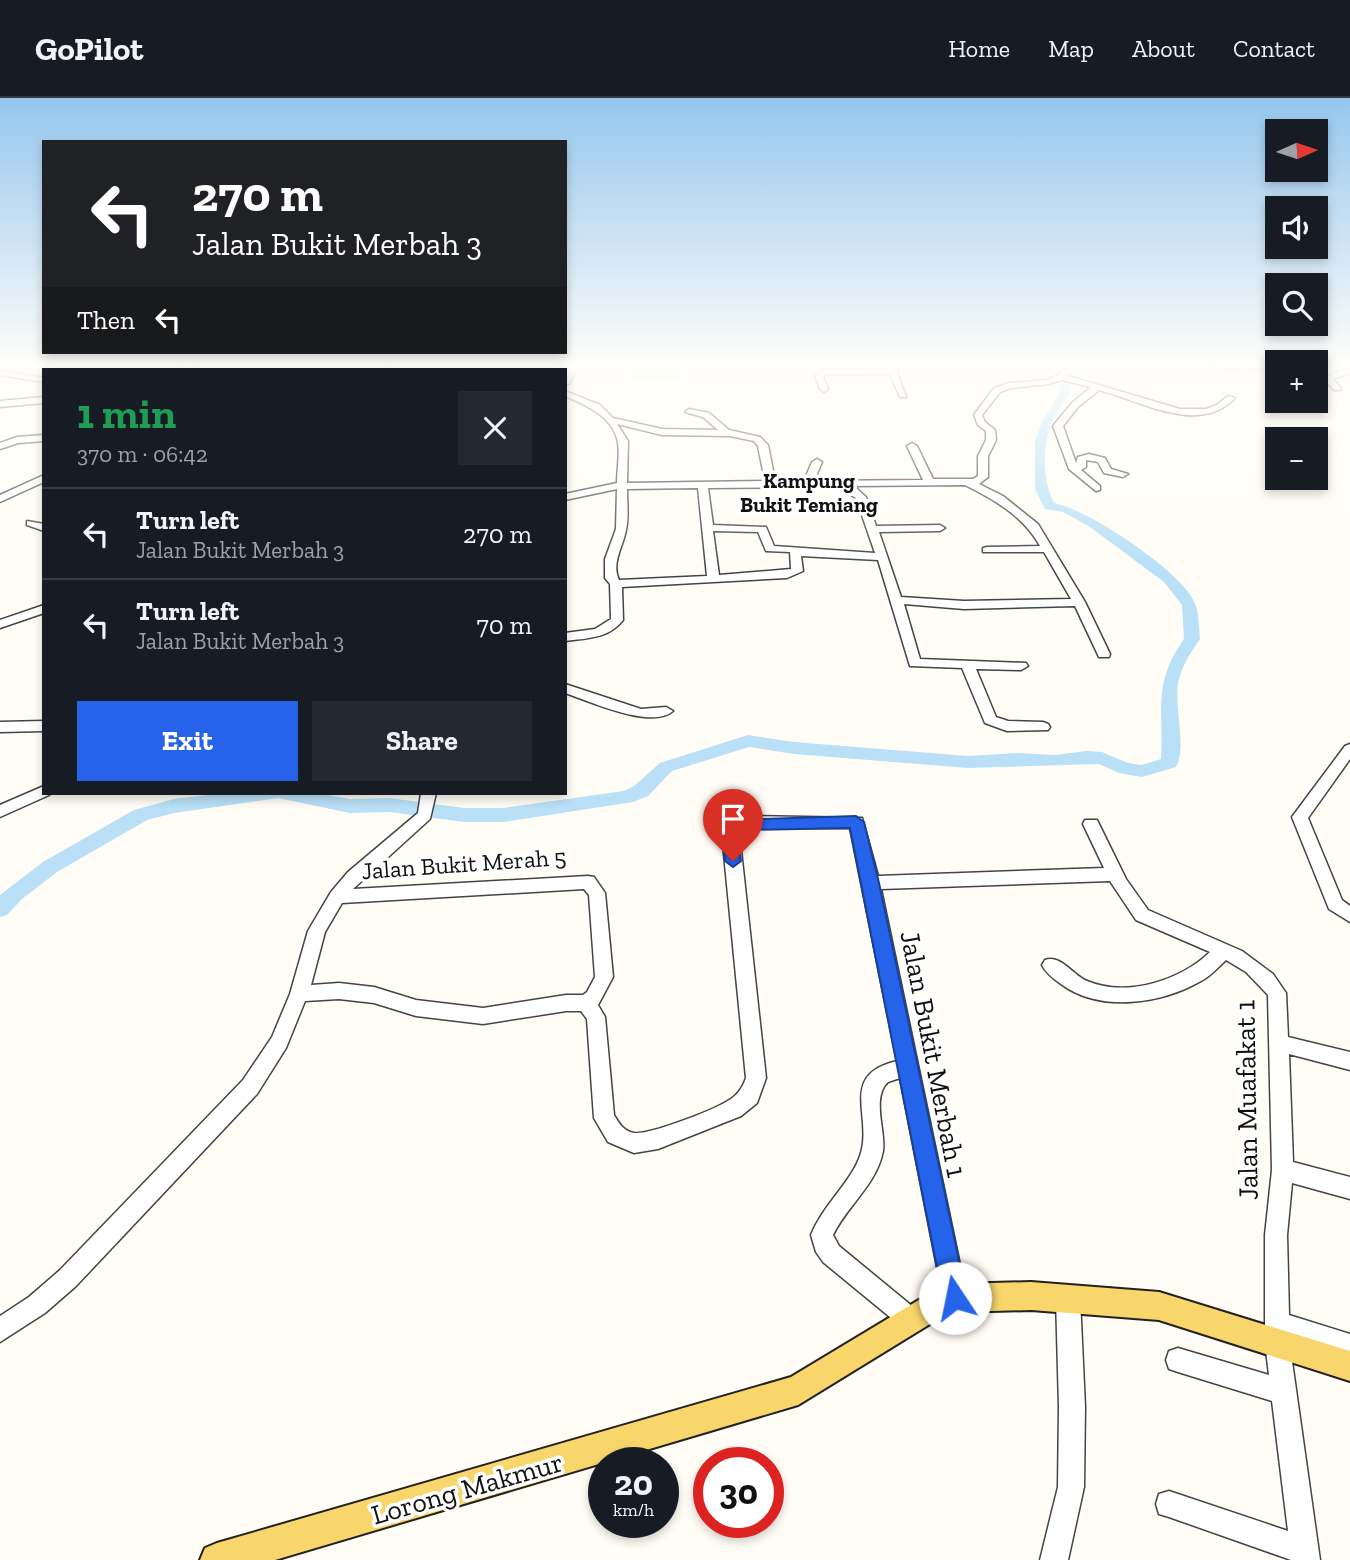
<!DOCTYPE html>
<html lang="en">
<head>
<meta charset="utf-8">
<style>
  :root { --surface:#171b24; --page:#242831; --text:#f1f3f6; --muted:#9ea1a6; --line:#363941; --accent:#2563eb }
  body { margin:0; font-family:"Zilla Slab",serif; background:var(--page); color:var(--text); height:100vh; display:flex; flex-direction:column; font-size:26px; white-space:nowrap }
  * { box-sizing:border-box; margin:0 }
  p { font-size:23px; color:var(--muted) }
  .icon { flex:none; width:38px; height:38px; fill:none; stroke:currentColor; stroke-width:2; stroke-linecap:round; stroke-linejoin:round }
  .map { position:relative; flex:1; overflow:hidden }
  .drawer { position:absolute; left:42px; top:270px; width:525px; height:427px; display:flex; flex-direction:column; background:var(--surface); border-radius:0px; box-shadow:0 4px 10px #0003 }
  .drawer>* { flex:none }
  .banner { position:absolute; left:42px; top:42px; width:525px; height:214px; border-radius:0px; box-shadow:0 4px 10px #0003; background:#202124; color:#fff; overflow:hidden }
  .needle { width:46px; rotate:87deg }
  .tools { position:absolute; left:1265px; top:21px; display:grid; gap:14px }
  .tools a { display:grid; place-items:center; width:63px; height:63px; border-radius:0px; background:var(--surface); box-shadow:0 4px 10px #0003; font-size:35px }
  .speed { position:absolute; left:588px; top:1349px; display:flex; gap:14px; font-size:35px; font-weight:700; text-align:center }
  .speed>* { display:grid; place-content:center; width:91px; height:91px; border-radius:50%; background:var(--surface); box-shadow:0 4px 10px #0003; line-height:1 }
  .speed small { font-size:18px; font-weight:400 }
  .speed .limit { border:10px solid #d22; background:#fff; color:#111 }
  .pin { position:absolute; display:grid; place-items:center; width:60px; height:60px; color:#fff; margin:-72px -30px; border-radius:50% 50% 50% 0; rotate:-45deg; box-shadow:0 0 7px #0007 }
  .pin .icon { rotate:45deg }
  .me { position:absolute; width:77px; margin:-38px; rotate:349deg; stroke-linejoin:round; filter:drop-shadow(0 0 5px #0008) }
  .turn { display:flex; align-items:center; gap:24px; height:147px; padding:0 35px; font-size:32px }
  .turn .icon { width:91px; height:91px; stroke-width:2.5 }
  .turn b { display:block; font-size:49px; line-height:60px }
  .then { display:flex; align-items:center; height:66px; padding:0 35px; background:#0003; gap:14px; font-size:26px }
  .round { display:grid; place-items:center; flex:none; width:74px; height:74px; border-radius:0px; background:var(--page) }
  .summary { display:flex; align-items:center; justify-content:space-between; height:119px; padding:0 35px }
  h1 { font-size:42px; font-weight:800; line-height:52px; color:#1e9e55 }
  .action { display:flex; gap:14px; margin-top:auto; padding:14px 35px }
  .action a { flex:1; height:80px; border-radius:0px; background:var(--accent); color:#fff; font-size:28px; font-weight:800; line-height:80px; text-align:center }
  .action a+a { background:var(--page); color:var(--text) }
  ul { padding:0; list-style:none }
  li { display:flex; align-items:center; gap:21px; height:91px; padding:0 35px; border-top:2px solid var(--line) }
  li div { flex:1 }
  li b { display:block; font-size:26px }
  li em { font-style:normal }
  header { display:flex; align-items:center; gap:42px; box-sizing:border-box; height:98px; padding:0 35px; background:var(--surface); border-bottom:2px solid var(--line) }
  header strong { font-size:33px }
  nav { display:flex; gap:38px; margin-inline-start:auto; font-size:24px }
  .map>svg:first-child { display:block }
  .pitch { fill:#e6f2cf }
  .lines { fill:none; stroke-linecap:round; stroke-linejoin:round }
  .river { fill:#b9e0f7; fill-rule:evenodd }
  .minor-casing { stroke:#444; stroke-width:3 }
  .major-casing { stroke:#222; stroke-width:4 }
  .minor { fill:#fff; fill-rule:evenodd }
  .major { fill:#f9d66b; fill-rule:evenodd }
  .route { fill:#2563eb; stroke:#184099; stroke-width:2 }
  .labels { text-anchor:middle; stroke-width:7; stroke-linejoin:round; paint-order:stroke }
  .far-neighbourhood-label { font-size:21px; font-weight:bold; fill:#111; stroke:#fff }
  .street-label { font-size:24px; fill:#111; stroke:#fff }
  .near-street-label { font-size:28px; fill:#111; stroke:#fff }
</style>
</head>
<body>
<header>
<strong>GoPilot</strong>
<nav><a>Home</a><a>Map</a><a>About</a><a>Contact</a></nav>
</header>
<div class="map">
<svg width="1350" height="1462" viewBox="0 0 1350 1462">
  <rect width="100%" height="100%" fill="#fffdf5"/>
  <path class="pitch" d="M630,265H683L676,274L683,276L676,284L628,281Z"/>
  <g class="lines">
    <path class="river" d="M1087,265H1098L1072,285C1069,301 1058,310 1052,324C1042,349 1042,381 1054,405C1086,410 1187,476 1196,508C1199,518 1199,531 1200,541C1190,555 1181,569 1178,586C1174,610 1187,649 1176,669L1142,679L1119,675L1099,666L968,670L794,656L749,649L672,673L648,698L633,704L503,724H464L389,714L350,715L278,700L174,715L147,722L57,774L22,801L7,817L0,819V797L43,764L134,712L174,701L224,695H317L350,701L389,700L464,710H503L624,693L634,688L660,665L748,637L794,644L968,658L1018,655L1055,657L1087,653L1102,654L1128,665L1142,667L1161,661C1164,611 1152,586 1184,541L1182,507L1164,484L1090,429L1063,414L1045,411L1035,391V343L1042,324L1060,295L1062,284Z
      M1316,265L1350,273V279L1316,269Z"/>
    <g class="minor-casing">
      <path id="minor" d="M146,265H154L148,271H139Z
        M192,265H202L191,271H181Z
        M372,265H381L389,271H380Z
        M486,265H494L491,271H483Z
        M563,265H571L576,271L569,286L565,288L568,271Z
        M711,265H747L743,267H715Z
        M890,265H898L897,274L906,299H900L890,276H825L823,278L828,291L824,294L820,291L815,278L823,272L889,271Z
        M1072,265H1080L1068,278L1180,311H1206L1217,307L1228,298L1235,300C1199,338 1141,303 1099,292L1078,309L1063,328L1076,365L1078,359L1089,356L1105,360L1111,371L1128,376L1123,379L1104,375L1098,364L1086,362V369L1081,372L1100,388V392L1096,393L1069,371L1053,328L1072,305L1091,289L1062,282L1048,286L1011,290L1000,294L982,317L985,324L995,332L996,342L988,358V379L979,386L1003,398L1038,426L1085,504L1110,556L1109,559H1099L1075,508L964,511L904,506L920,561L1026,565L1028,568L1021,572L976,571L996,619L1008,623L1043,624L1048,626L1050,629L1048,632L1007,633L985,625L962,570L910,568L878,462L801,458L803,473L787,480L622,489L623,522C608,541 587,540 565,543V535L595,531L611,521L610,486L605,480V461L616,431L617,391L565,402V396L617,385C617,372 620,357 618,345C614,319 586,307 565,298V293L600,307L613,320L662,331L718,332L703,319L685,314L689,311L709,315L729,332L760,339L768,347L775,383H804L812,364L817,361L822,364L814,383L923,382L907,348L912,345L917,348L933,381H973L978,378V358L986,342V333L978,327L974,317L994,290L1010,285L1047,282L1059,277ZM617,326L662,337L730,338L754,343L758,348L765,383L627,385L628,343ZM965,387C995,402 1023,418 1040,448L987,449L983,450V454H1044L1071,501L964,503L901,499L879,434L940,433L945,430L940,427L876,428L866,399L854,388ZM838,389L856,400L875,455L774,448L766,429L713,427L708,390ZM698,390L707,478L619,482C611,465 623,449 626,432C629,419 627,404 627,391ZM713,433L758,434L766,453L790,454L791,471L719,477Z
        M1202,265L1278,267V271C1256,269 1219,274 1202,265Z
        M1350,270V275L1333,281L1341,290L1340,292H1334L1323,280Z
        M0,273L44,280V284L0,277Z
        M44,299V305L0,309V303Z
        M44,337V343L18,345L0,351V345L17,339Z
        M44,377V384L0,404V397Z
        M27,423L44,426V433L27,427Z
        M44,507V515L0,530V522Z
        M565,586L641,611L666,609L673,613C652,632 589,603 565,595Z
        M44,623V633L0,634V624Z
        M1350,646V661L1308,720L1342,802L1350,808V824L1329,811L1292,719L1345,648Z
        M44,688V695H51L49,697L0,719V707Z
        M421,695H436L430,721L353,791L588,778L594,779L605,795L613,879L598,907L605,919L614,1017C619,1025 623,1033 634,1035C649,1037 711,1013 726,1004C737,998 742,991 746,980L722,736L726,726L745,718L862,720L878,778L1104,770L1083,726L1085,722H1097L1126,781L1148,812L1242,853L1273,876L1286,895L1288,939L1350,954V972L1289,956L1293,1064L1350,1079V1101L1292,1085L1287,1137L1289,1217L1350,1236V1260L1289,1242L1320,1462H1291L1169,1419L1159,1416L1156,1406L1159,1396L1169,1393L1288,1433L1272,1303L1178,1274L1169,1271L1166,1262L1169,1253L1178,1250L1269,1277L1265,1244V1137L1272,1072L1268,897L1246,874L1226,862C1218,869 1211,878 1201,883C1161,906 1100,915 1061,886C1054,881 1046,875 1042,867L1045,862C1060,856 1073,877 1087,883C1127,900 1181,882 1210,854L1136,822L1110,783L881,791L967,1200L963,1208L955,1212L947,1208L943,1200L900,980L888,984C871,1000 886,1033 883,1053C877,1086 847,1108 833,1137L839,1148L918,1213L922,1221L918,1229L910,1233L902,1229L823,1164L816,1154L811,1137C823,1107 851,1084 860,1058C874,1019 837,977 897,963L850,730H747L739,734L766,980L757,1005L741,1018L658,1051L634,1055L608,1044L594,1020L587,921L581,913H566L483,926L416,918L374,905L339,901L305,903L286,950L257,996L76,1188L45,1215L0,1244V1218L29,1199L60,1172L243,982L272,939L290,896L308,833L331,794L348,774L418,715ZM584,791L589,797L595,879L587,894L583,897H566L483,910L416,902L374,889L339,885L311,887L325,834L342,805Z
        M1068,1188L1076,1192L1080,1200L1085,1309L1084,1389L1068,1462H1040L1058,1389L1059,1309L1056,1200L1060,1192Z"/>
    </g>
    <g class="major-casing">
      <path id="major" d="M1031,1184L1159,1194L1350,1253V1283L1159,1222L1031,1212L955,1214L943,1218L798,1307L275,1462H200L205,1450L217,1445L791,1279L937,1191L955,1186Z"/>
    </g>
    <use href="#minor" class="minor"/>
    <use href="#major" class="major"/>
  </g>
  <linearGradient id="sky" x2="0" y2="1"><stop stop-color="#95c6ee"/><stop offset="0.57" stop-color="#fffefa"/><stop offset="1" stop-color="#fffefa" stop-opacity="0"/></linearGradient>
  <rect width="1350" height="469" fill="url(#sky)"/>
  <path class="route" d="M856,718L864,724L879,785L967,1200L963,1208L955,1212L947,1208L943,1200L850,730L742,732L738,737L741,763L733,769L725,763L722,736L731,722Z"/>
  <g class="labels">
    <g class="far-neighbourhood-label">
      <text x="809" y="390">Kampung<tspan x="809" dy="24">Bukit Temiang</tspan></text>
    </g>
    <g class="street-label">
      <text transform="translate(464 766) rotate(-4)" y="8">Jalan Bukit Merah 5</text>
    </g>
    <g class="near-street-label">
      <text transform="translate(934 956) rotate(79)" y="10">Jalan Bukit Merbah 1</text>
      <text transform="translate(1246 1002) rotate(-91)" y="10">Jalan Muafakat 1</text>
      <text transform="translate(467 1390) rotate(-16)" y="10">Lorong Makmur</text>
    </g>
  </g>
</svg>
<div class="tools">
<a><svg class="needle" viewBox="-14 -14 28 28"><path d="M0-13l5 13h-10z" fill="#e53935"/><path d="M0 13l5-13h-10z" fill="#9ea1a6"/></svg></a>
<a><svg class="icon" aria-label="sound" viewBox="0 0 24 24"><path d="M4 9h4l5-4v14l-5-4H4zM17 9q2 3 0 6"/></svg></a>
<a><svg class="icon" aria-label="search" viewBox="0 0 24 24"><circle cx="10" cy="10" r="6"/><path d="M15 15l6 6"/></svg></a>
<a>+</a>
<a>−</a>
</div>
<div class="speed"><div>20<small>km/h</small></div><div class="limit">30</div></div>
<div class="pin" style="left:733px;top:763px;background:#d93025"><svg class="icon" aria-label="arrive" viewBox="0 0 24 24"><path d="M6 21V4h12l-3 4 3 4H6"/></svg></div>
<svg class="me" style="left:955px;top:1200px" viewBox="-20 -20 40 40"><circle r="19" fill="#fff"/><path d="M0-13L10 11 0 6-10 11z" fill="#2563eb"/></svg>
<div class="banner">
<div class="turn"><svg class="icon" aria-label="left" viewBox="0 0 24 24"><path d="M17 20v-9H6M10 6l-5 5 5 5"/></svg><div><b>270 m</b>Jalan Bukit Merbah 3</div></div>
<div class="then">Then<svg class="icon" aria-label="left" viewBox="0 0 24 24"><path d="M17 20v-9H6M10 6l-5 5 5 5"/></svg></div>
</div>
<section class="drawer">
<div class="summary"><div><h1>1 min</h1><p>370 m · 06:42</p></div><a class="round"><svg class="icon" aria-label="close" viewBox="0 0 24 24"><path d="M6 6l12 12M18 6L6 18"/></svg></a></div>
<ul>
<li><svg class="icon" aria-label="left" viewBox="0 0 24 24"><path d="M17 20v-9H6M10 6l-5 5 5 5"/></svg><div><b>Turn left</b><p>Jalan Bukit Merbah 3</p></div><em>270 m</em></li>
<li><svg class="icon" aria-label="left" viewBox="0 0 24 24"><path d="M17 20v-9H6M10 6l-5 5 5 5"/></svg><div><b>Turn left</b><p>Jalan Bukit Merbah 3</p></div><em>70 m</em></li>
</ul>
<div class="action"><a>Exit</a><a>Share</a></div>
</section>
</div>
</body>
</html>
